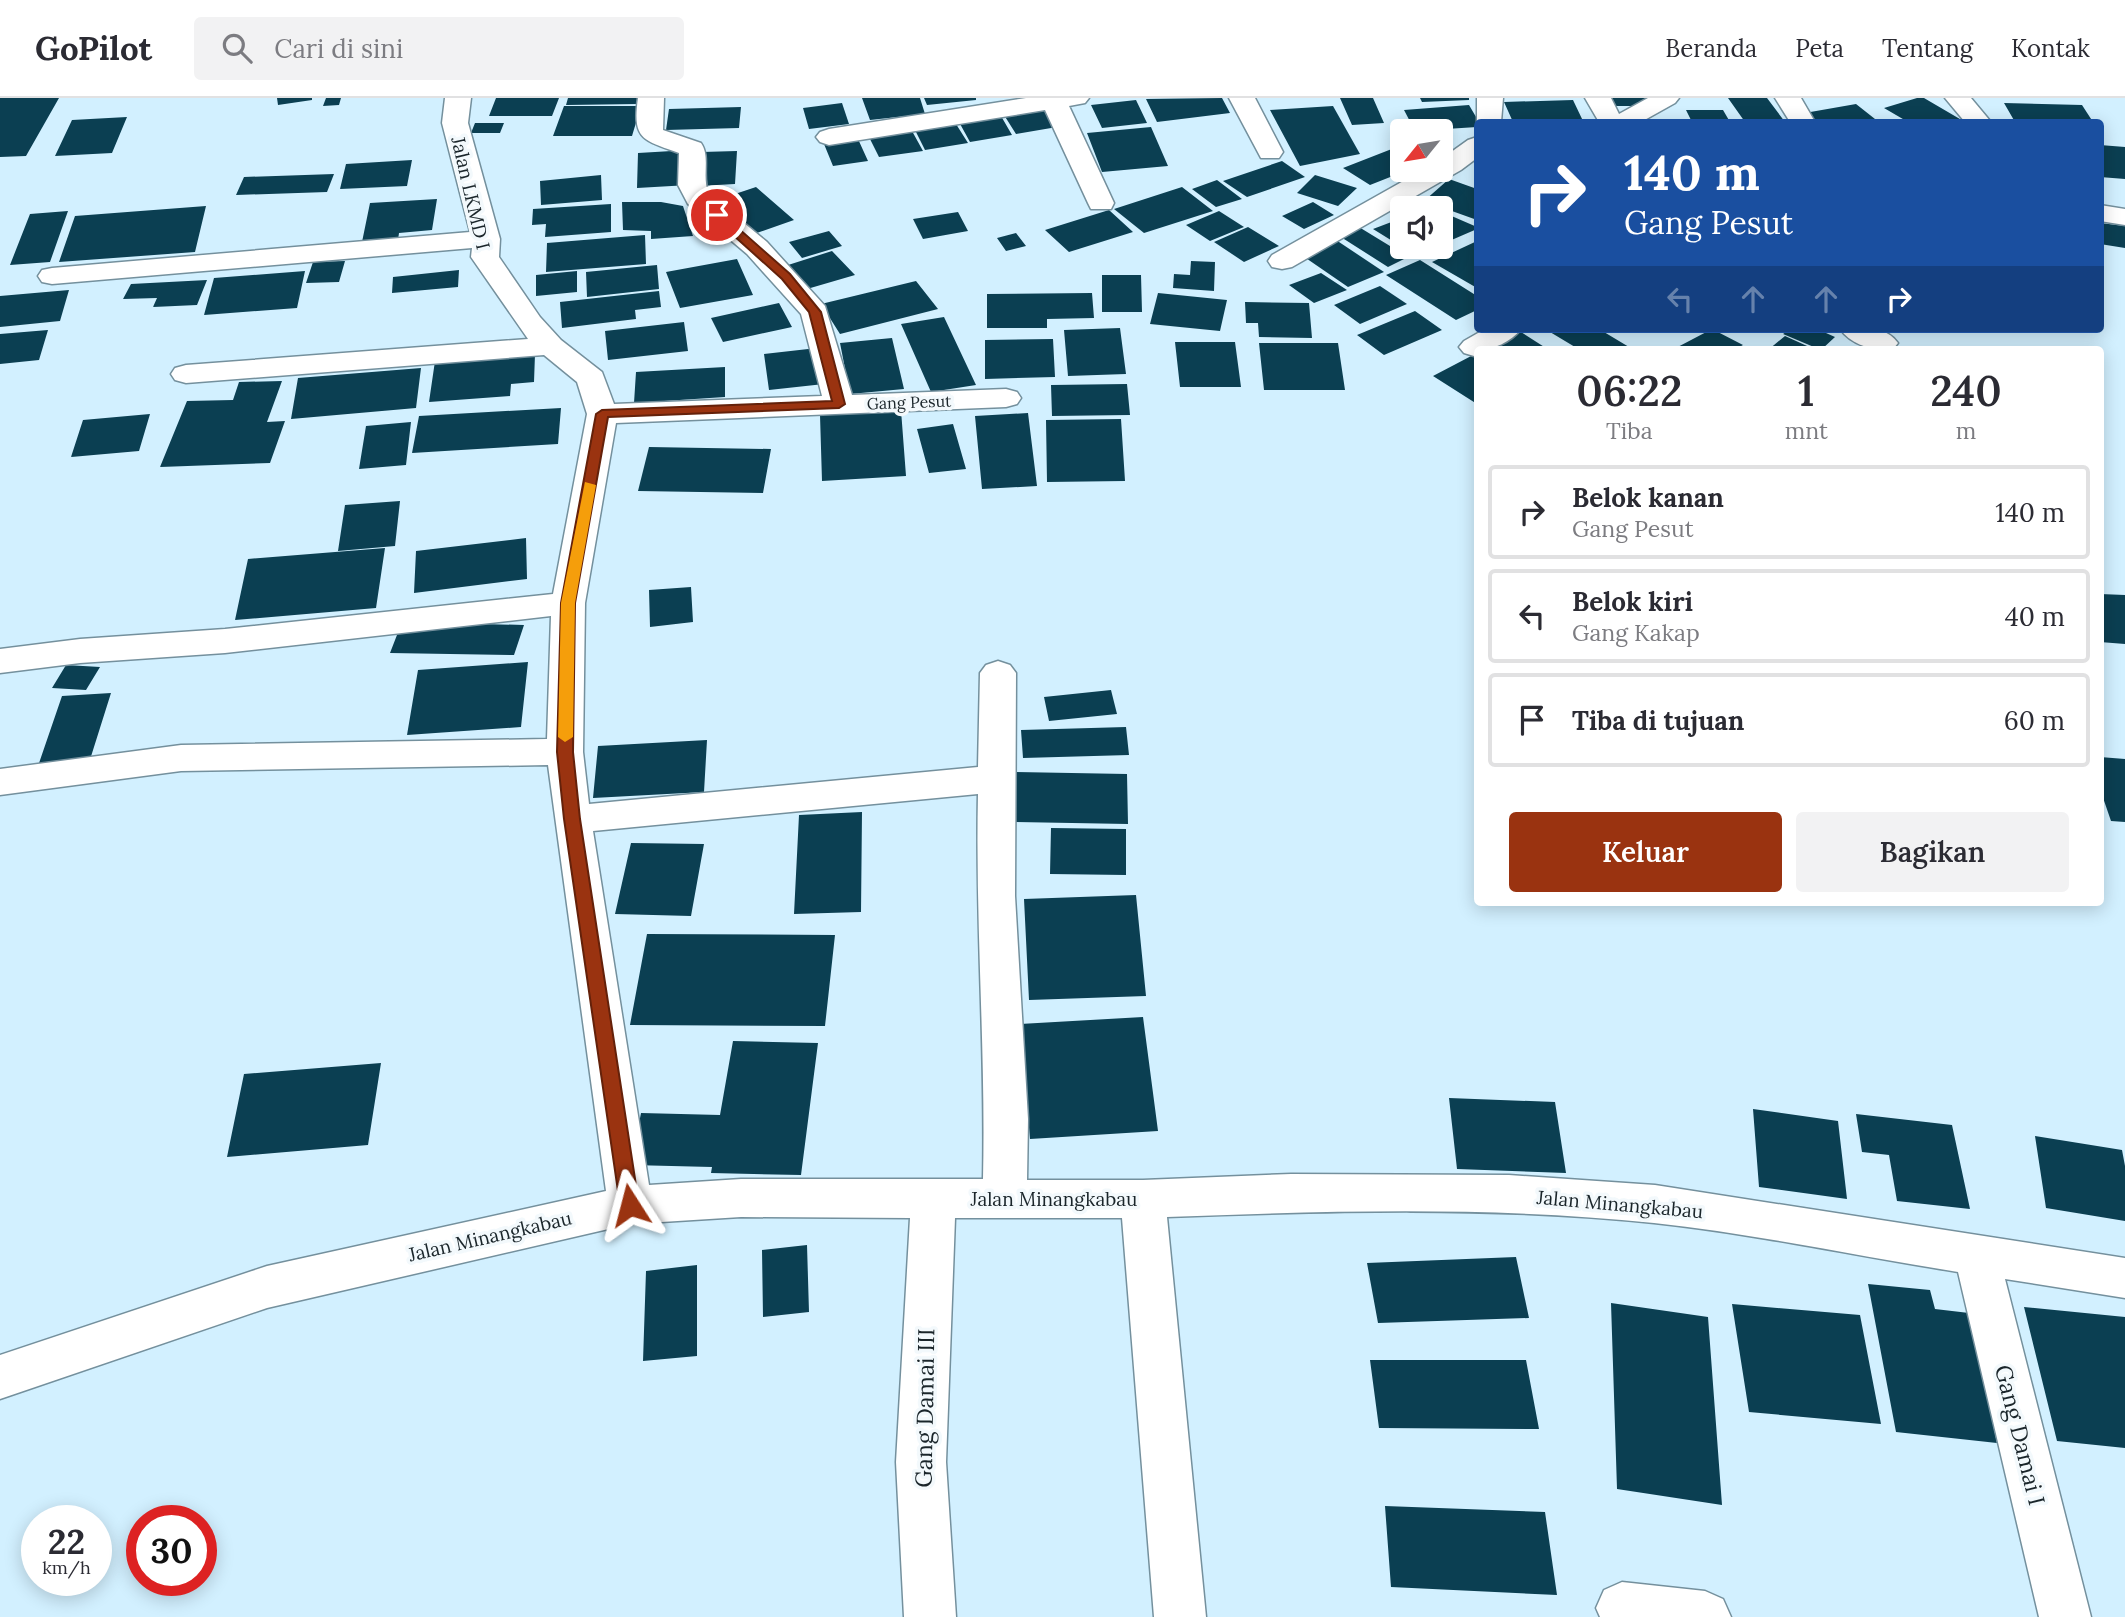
<!DOCTYPE html>
<html lang="id">
<head>
<meta charset="utf-8">
<style>
  :root { --surface:#fff; --page:#f2f2f3; --text:#2b2b33; --muted:#7c7c81; --line:#e1e1e2; --accent:#9a3310 }
  body { margin:0; font-family:Lora,serif; background:var(--page); color:var(--text); height:100vh; display:flex; flex-direction:column; font-size:26px; white-space:nowrap }
  * { box-sizing:border-box; margin:0 }
  p { font-size:23px; color:var(--muted) }
  .icon { flex:none; width:38px; height:38px; fill:none; stroke:currentColor; stroke-width:2; stroke-linecap:round; stroke-linejoin:round }
  .map { position:relative; flex:1; overflow:hidden }
  .side { position:absolute; left:1474px; top:248px; width:630px; height:560px; display:flex; flex-direction:column; background:var(--surface); border-radius:7px; box-shadow:0 4px 18px #0003 }
  .side>* { flex:none }
  .banner { position:absolute; left:1474px; top:21px; width:630px; height:214px; border-radius:7px; box-shadow:0 4px 18px #0003; background:#1a4fa0; color:#fff; overflow:hidden }
  .needle { width:46px; rotate:240deg }
  .buttons { position:absolute; left:1390px; top:21px; display:grid; gap:14px }
  .buttons a { display:grid; place-items:center; width:63px; height:63px; border-radius:7px; background:var(--surface); box-shadow:0 4px 18px #0003; font-size:35px }
  .speed { position:absolute; left:21px; top:1407px; display:flex; gap:14px; font-size:35px; font-weight:700; text-align:center }
  .speed>* { display:grid; place-content:center; width:91px; height:91px; border-radius:50%; background:var(--surface); box-shadow:0 4px 18px #0003; line-height:1 }
  .speed small { font-size:18px; font-weight:400 }
  .speed .limit { border:10px solid #d22; background:#fff; color:#111 }
  .pin { position:absolute; display:grid; place-items:center; width:60px; height:60px; color:#fff; margin:-30px; border:4px solid #fff; border-radius:50%; box-shadow:0 2px 7px #0007 }
  .me { position:absolute; width:77px; margin:-38px; rotate:351deg; stroke-linejoin:round; filter:drop-shadow(0 0 5px #0008) }
  .turn { display:flex; align-items:center; gap:24px; height:147px; padding:0 35px; font-size:32px }
  .turn .icon { width:91px; height:91px; stroke-width:2.5 }
  .turn b { display:block; font-size:49px; line-height:60px }
  .lanes { display:flex; align-items:center; height:66px; padding:0 35px; background:#0003; justify-content:center; gap:35px; direction:ltr }
  .lanes .off { opacity:.35 }
  .eta { display:flex; justify-content:space-evenly; align-items:center; height:119px; text-align:center }
  .eta b { font-size:42px; font-weight:600; line-height:49px }
  .primary-button { display:flex; gap:14px; margin-top:auto; padding:14px 35px }
  .primary-button a { flex:1; height:80px; border-radius:7px; background:var(--accent); color:#fff; font-size:28px; font-weight:600; line-height:80px; text-align:center }
  .primary-button a+a { background:var(--page); color:var(--text) }
  ul { padding:0; list-style:none }
  li { display:flex; align-items:center; gap:21px; height:94px; margin:0 14px 10px; padding:0 21px; border:4px solid var(--line); border-radius:7px }
  li div { flex:1 }
  li b { display:block; font-size:26px }
  li em { font-style:normal }
  header { display:flex; align-items:center; gap:42px; box-sizing:border-box; height:98px; padding:0 35px; background:var(--surface); border-bottom:2px solid var(--line) }
  header strong { font-size:33px }
  nav { display:flex; gap:38px; margin-inline-start:auto; font-size:24px }
  .search { width:490px; height:63px; background:var(--page); display:flex; align-items:center; gap:18px; box-sizing:border-box; padding:0 24px; border-radius:7px; color:var(--muted); font-size:26px }
  .map>svg:first-child { display:block }
  .building { fill:#0b3f52 }
  .lines { fill:none; stroke-linecap:round; stroke-linejoin:round }
  .minor-casing { stroke:#74909d; stroke-width:3 }
  .minor { fill:#fff; fill-rule:evenodd }
  .route { fill:#9a3310; stroke:#64210a; stroke-width:2 }
  .slow { fill:#f59e0b }
  .labels { text-anchor:middle; stroke-width:7; stroke-linejoin:round; paint-order:stroke }
  .far-street-label { font-size:16px; fill:#1a252a; stroke:#f3f9fc }
  .street-label { font-size:19px; fill:#1a252a; stroke:#f3f9fc }
  .near-street-label { font-size:23px; fill:#1a252a; stroke:#f3f9fc }
</style>
</head>
<body>
<header>
<strong>GoPilot</strong>
<div class="search"><svg class="icon" aria-label="search" viewBox="0 0 24 24"><circle cx="10" cy="10" r="6"/><path d="M15 15l6 6"/></svg>Cari di sini</div>
<nav><a>Beranda</a><a>Peta</a><a>Tentang</a><a>Kontak</a></nav>
</header>
<div class="map">
<svg width="2125" height="1519" viewBox="0 0 2125 1519">
  <rect width="100%" height="100%" fill="#d2f0ff"/>
  <path class="building" d="M0,0H59L26,58L0,59Z
    M277,0H312V2L278,7Z
    M326,0H341L339,7L323,8Z
    M496,0H559L552,18H489Z
    M568,0H639L638,6L566,7Z
    M862,0H920L925,16L870,22Z
    M924,0H976V2L927,7Z
    M1222,0L1230,15L1157,24L1146,1Z
    M1340,0H1373L1384,25L1352,27Z
    M1420,0H1469V2L1422,4Z
    M1611,0H1653L1637,8H1615Z
    M1728,0H1767L1785,24H1745Z
    M1917,0H1924L1965,24H1908L1884,10Z
    M1136,2L1147,25L1102,30L1091,7Z
    M1573,2L1583,23L1513,24L1504,4Z
    M842,5L849,26L809,31L803,10Z
    M2004,5L2082,7L2093,24H2015Z
    M1856,6L1875,21L1853,24H1809L1799,16Z
    M1469,7L1479,24L1477,29L1415,33L1404,12Z
    M564,8H641L632,38H553Z
    M1333,8L1360,56L1300,68L1270,12Z
    M741,9L739,30L666,32L669,11Z
    M1045,10L1057,29L1016,36L1004,17Z
    M1686,12H1723L1730,24H1692Z
    M1001,18L1012,37L970,44L959,24Z
    M127,19L112,55L55,58L72,22Z
    M475,25H504L500,35H471Z
    M956,26L968,45L925,52L915,32Z
    M1151,29L1168,68L1102,74L1087,35Z
    M912,33L923,53L879,59L869,39Z
    M858,41L868,63L833,68L824,46Z
    M1402,47V72H1408L1370,87L1343,70Z
    M2100,47L2125,49V81L2100,79Z
    M689,52V87L637,90L638,55Z
    M737,53L735,86L699,88L702,54Z
    M412,62L407,88L340,91L346,66Z
    M1282,63L1305,79L1247,99L1223,83Z
    M334,76L327,94L236,97L244,79Z
    M601,77L602,102L541,107L540,83Z
    M1315,77L1357,90L1338,108L1297,95Z
    M1449,81L1477,91V122L1424,103Z
    M1217,82L1242,101L1216,109L1192,91Z
    M756,89L794,122L751,137L714,103Z
    M1182,89L1213,113L1144,135L1114,111Z
    M437,101L432,132L399,135L398,142L362,144L370,105Z
    M622,104H661L683,108L693,138L651,141V133L623,132Z
    M1313,104L1334,117L1304,131L1282,118Z
    M611,106V134L545,139L546,126L532,127L533,111Z
    M206,108L195,154L59,164L75,118Z
    M1109,112L1133,134L1069,154L1045,132Z
    M68,113L50,164L10,167L30,116Z
    M1219,113L1244,129L1210,143L1186,127Z
    M1440,113L1477,129V131L1440,147Z
    M958,114L968,133L923,141L913,121Z
    M1402,120V149H1435L1415,157L1373,131Z
    M2100,125L2125,128V150L2100,146Z
    M1354,126L1408,159L1388,169L1333,134Z
    M1248,129L1279,148L1244,164L1214,144Z
    M829,133L842,148L802,160L789,144Z
    M1016,135L1026,148L1006,153L997,140Z
    M645,137L646,166L546,174L547,145Z
    M1336,142L1384,174L1348,189L1300,156Z
    M1477,143V190L1432,164Z
    M832,153L855,177L807,191L785,168Z
    M737,161L753,197L680,210L666,174Z
    M1420,162L1477,198V212L1456,222L1386,177Z
    M345,163L339,184L306,185L313,164Z
    M1191,163L1215,164L1214,193L1173,190L1174,176L1190,177Z
    M657,167L659,191L587,199L586,174Z
    M459,172L458,189L392,195L393,179Z
    M305,173L297,210L204,217L214,180Z
    M577,173V194L536,198V177Z
    M1321,175L1347,192L1314,205L1289,187Z
    M1102,177H1141L1142,214H1102Z
    M207,182L197,207L153,209L157,200L123,201L131,186Z
    M916,183L938,211L840,236L821,206Z
    M1380,188L1407,206L1360,226L1334,207Z
    M69,192L60,223L0,229V198Z
    M659,193L661,209L635,212L636,221L562,230L560,204Z
    M1092,195L1094,220L1047,221V230H987V196Z
    M1158,195L1227,202L1220,233L1150,226Z
    M1245,204L1309,205L1312,240L1259,239L1258,225H1246Z
    M779,205L792,229L723,244L711,220Z
    M1415,213L1442,232L1384,257L1357,237Z
    M944,219L976,287L931,294L901,226Z
    M684,224L688,253L608,262L605,233Z
    M1120,230L1126,276L1068,278L1064,232Z
    M1545,231H1599L1634,252H1580Z
    M1712,231L1743,247L1734,252H1672Z
    M1790,231H1817L1835,239L1821,252L1783,236Z
    M48,232L39,262L0,266V236Z
    M1521,234L1549,252H1496L1490,248Z
    M1785,238L1816,252H1768Z
    M892,240L904,291L850,296L840,245Z
    M1053,241L1055,279L985,281V242Z
    M1175,244H1235L1241,289H1180Z
    M1259,245H1338L1345,292H1264Z
    M817,250L824,286L769,292L764,256Z
    M535,256L534,284L511,286L510,298L429,304L435,263Z
    M1475,256L1477,258V306L1433,278Z
    M725,269V299L634,305L636,274Z
    M421,270L416,310L291,321L298,280Z
    M282,283L267,324L285,323L270,365L160,369L187,303L233,302L239,284Z
    M1127,286L1130,317L1052,318L1051,287Z
    M561,310L558,346L412,355L419,318Z
    M901,312L906,378L822,383L820,317Z
    M1028,315L1037,388L982,391L975,318Z
    M150,316L139,353L71,359L83,322Z
    M1121,321L1125,383L1047,384L1046,322Z
    M411,324L406,367L359,371L366,328Z
    M953,326L966,371L929,375L917,331Z
    M649,349L771,351L763,395L638,393Z
    M400,403L395,448L338,453L345,407Z
    M526,440L527,481L414,495L416,453Z
    M385,450L376,510L235,522L248,461Z
    M691,489L693,524L650,529L649,492Z
    M2100,496L2125,497V546L2100,544Z
    M402,524L524,527L514,557L390,555Z
    M528,564L521,629L407,637L418,572Z
    M66,567L100,569L86,592L52,590Z
    M1111,592L1117,616L1049,623L1044,599Z
    M111,595L88,668L37,671L62,598Z
    M1126,629L1129,657L1023,660L1021,632Z
    M707,642L704,694L593,700L598,648Z
    M2100,659L2125,661V724L2111,723L2100,691Z
    M1013,674L1127,676L1128,726L1011,724Z
    M862,714L861,814L794,816L799,717Z
    M1051,730L1126,731V777L1050,776Z
    M631,745L704,746L691,818L615,816Z
    M1136,797L1146,898L1029,902L1024,801Z
    M647,836L835,837L825,928L630,927Z
    M1143,919L1158,1033L1030,1041L1020,926Z
    M733,943L818,945L801,1077L711,1075L712,1069L631,1067L641,1015L720,1017Z
    M381,965L368,1047L227,1059L244,976Z
    M1449,1000L1555,1004L1566,1075L1457,1071Z
    M1753,1011L1838,1023L1847,1101L1759,1089Z
    M1856,1016L1952,1027L1970,1111L1897,1103L1889,1057L1862,1054Z
    M2035,1038L2122,1052L2125,1068V1123L2046,1110Z
    M807,1147L809,1214L763,1219L762,1152Z
    M1516,1159L1529,1220L1378,1225L1367,1165Z
    M697,1167V1258L643,1263L646,1173Z
    M1868,1186L1930,1192L1935,1211L1969,1215L1997,1345L1896,1334Z
    M1611,1205L1708,1219L1722,1407L1617,1391Z
    M1732,1206L1860,1217L1881,1326L1749,1314Z
    M2024,1209L2125,1219V1350L2057,1343Z
    M1370,1262H1526L1539,1331L1379,1330Z
    M1385,1408L1545,1414L1557,1497L1391,1489Z"/>
  <g class="lines">
    <g class="minor-casing">
      <path id="minor" d="M445,0H471L468,25L500,141L499,159L540,219L561,242L602,274L614,306L822,298L801,216L747,156L688,106L678,87L679,55C643,42 632,42 638,0H664L663,32L701,45C711,59 701,80 709,96L767,144L825,208L852,297L1006,291L1017,294L1021,300L1017,306L1006,309L616,325L585,505L583,654L589,706L978,669L980,575L986,567L998,563L1010,567L1016,575L1015,798L1028,1021L1027,1082H1143L1291,1076L1509,1077L1655,1087L2125,1160V1200L2005,1181L2091,1519H2039L1958,1174C1857,1158 1756,1136 1654,1125C1493,1108 1329,1113 1167,1119L1206,1519H1154L1122,1120H955L946,1364L956,1519H904L896,1364L910,1120L741,1119L630,1126L267,1210L0,1301V1257L267,1168L606,1093L548,667L181,673L0,697V671L181,647L547,641L551,518L225,555L80,565L0,575V551L80,541L225,531L553,496L587,316L577,284L544,257L186,285L175,282L171,276L175,270L186,267L528,241L471,159L472,150L52,186L42,184L38,178L42,172L52,170L470,134L442,25ZM978,696C975,825 986,953 983,1081H741L649,1087L593,733Z
        M1026,0H1089L1085,5L1069,8L1114,105L1111,111H1091L1088,105L1045,12L829,47L820,44L816,39L820,34L829,31Z
        M1229,0H1255L1283,54L1279,60H1261Z
        M1477,0H1503L1501,24L1477,25Z
        M1585,0H1611L1619,16L1648,0H1679L1675,5L1641,24H1599Z
        M1775,0H1801L1815,24H1790Z
        M1945,0H1971L1991,24H1965Z
        M1477,39V60L1461,72L1292,169L1282,171L1272,169L1268,163L1272,157L1423,72H1440V62L1468,42Z
        M2100,107L2125,111V127L2100,123Z
        M1485,231H1521C1511,244 1493,252 1477,252L1474,258L1464,255L1459,249L1464,243Z
        M1840,231C1860,231 1885,226 1898,245L1893,251C1875,254 1851,247 1840,231Z
        M1622,1484L1705,1493L1723,1501L1731,1519H1600L1596,1510L1604,1492Z"/>
    </g>
    <use href="#minor" class="minor"/>
  </g>
  <path class="route" d="M713,115H721L790,176L821,214L845,306L839,310L608,319L575,505L573,654L580,721L639,1107L636,1112H623L620,1107L564,721L557,654L561,505L596,316L602,312L832,303L809,214L782,181L713,119Z"/>
  <path class="slow" d="M585,384L596,387L575,505L573,639L565,644L558,639L561,505Z"/>
  <g class="labels">
    <g class="far-street-label">
      <text transform="translate(909 304) rotate(-2)" y="6">Gang Pesut</text>
    </g>
    <g class="street-label">
      <text transform="translate(471 95) rotate(77)" y="7">Jalan LKMD I</text>
      <text x="1054" y="1108">Jalan Minangkabau</text>
      <text transform="translate(1620 1106) rotate(5)" y="7">Jalan Minangkabau</text>
      <text transform="translate(490 1138) rotate(-13)" y="7">Jalan Minangkabau</text>
    </g>
    <g class="near-street-label">
      <text transform="translate(925 1310) rotate(-89)" y="8">Gang Damai III</text>
      <text transform="translate(2020 1337) rotate(76)" y="8">Gang Damai I</text>
    </g>
  </g>
</svg>
<div class="buttons">
<a><svg class="needle" viewBox="-14 -14 28 28"><path d="M0-13l5 13h-10z" fill="#e53935"/><path d="M0 13l5-13h-10z" fill="#7c7c81"/></svg></a>
<a><svg class="icon" aria-label="sound" viewBox="0 0 24 24"><path d="M4 9h4l5-4v14l-5-4H4zM17 9q2 3 0 6"/></svg></a>
</div>
<div class="speed"><div>22<small>km/h</small></div><div class="limit">30</div></div>
<div class="pin" style="left:717px;top:117px;background:#d93025"><svg class="icon" aria-label="arrive" viewBox="0 0 24 24"><path d="M6 21V4h12l-3 4 3 4H6"/></svg></div>
<svg class="me" style="left:630px;top:1107px" viewBox="-20 -20 40 40"><path d="M0-17L14 15 0 8-14 15z" fill="#9a3310" stroke="#fff" stroke-width="4"/></svg>
<div class="banner">
<div class="turn"><svg class="icon" aria-label="right" viewBox="0 0 24 24"><path d="M7 20v-9h11M14 6l5 5-5 5"/></svg><div><b>140 m</b>Gang Pesut</div></div>
<div class="lanes"><svg class="icon off" aria-label="left" viewBox="0 0 24 24"><path d="M17 20v-9H6M10 6l-5 5 5 5"/></svg><svg class="icon off" aria-label="ahead" viewBox="0 0 24 24"><path d="M12 20V5M6 11l6-6 6 6"/></svg><svg class="icon off" aria-label="ahead" viewBox="0 0 24 24"><path d="M12 20V5M6 11l6-6 6 6"/></svg><svg class="icon" aria-label="right" viewBox="0 0 24 24"><path d="M7 20v-9h11M14 6l5 5-5 5"/></svg></div>
</div>
<section class="side">
<div class="eta">
<div><b>06:22</b><p>Tiba</p></div>
<div><b>1</b><p>mnt</p></div>
<div><b>240</b><p>m</p></div>
</div>
<ul>
<li><svg class="icon" aria-label="right" viewBox="0 0 24 24"><path d="M7 20v-9h11M14 6l5 5-5 5"/></svg><div><b>Belok kanan</b><p>Gang Pesut</p></div><em>140 m</em></li>
<li><svg class="icon" aria-label="left" viewBox="0 0 24 24"><path d="M17 20v-9H6M10 6l-5 5 5 5"/></svg><div><b>Belok kiri</b><p>Gang Kakap</p></div><em>40 m</em></li>
<li><svg class="icon" aria-label="arrive" viewBox="0 0 24 24"><path d="M6 21V4h12l-3 4 3 4H6"/></svg><div><b>Tiba di tujuan</b></div><em>60 m</em></li>
</ul>
<div class="primary-button"><a>Keluar</a><a>Bagikan</a></div>
</section>
</div>
</body>
</html>
